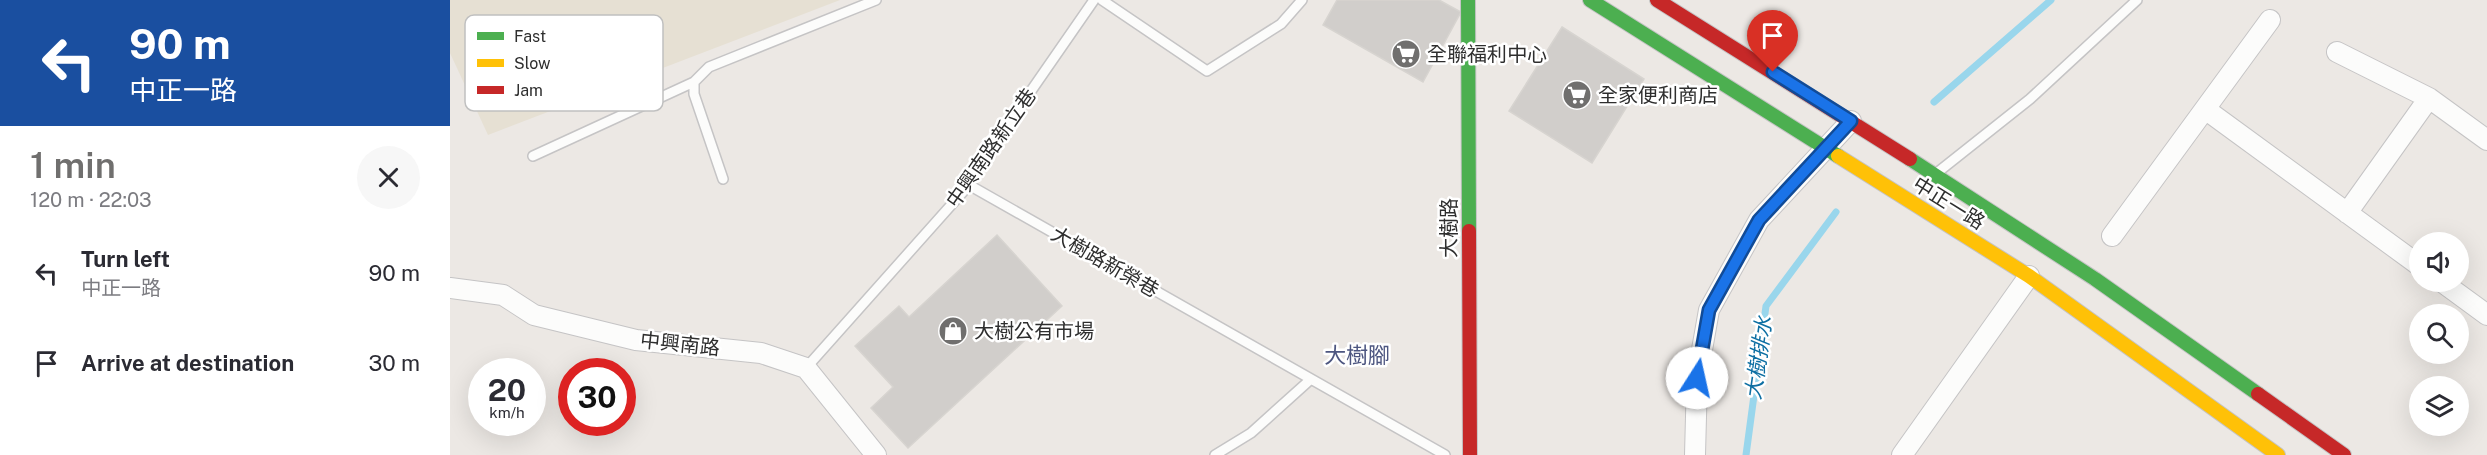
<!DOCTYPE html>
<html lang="en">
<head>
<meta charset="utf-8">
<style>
  :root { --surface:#fff; --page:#f7f7f7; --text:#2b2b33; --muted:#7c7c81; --accent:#706f6e }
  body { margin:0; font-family:"Public Sans","Noto Sans TC",sans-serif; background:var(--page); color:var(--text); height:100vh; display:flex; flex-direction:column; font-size:22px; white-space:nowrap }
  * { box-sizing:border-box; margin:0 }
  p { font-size:20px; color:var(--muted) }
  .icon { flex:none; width:33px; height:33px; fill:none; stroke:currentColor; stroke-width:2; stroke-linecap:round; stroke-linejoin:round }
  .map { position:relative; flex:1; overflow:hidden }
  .drawer { display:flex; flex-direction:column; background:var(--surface); width:450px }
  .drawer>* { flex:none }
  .guide { background:#1a4fa0; color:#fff; overflow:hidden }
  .buttons { position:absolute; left:1959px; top:232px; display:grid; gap:12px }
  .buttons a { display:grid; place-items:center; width:60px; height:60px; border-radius:50%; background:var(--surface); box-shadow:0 6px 24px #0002; font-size:30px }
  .speed { position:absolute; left:18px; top:358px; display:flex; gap:12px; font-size:30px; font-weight:700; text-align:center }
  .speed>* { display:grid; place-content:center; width:78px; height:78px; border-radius:50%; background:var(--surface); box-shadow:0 6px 24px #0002; line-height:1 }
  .speed small { font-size:15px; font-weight:400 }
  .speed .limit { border:9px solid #d22; background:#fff; color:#111 }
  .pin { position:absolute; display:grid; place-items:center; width:51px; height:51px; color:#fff; margin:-62px -26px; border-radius:50% 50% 50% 0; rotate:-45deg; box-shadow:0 0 6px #0007 }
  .pin .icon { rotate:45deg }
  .me { position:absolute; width:66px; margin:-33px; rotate:10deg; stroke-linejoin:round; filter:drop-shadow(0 0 4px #0008) }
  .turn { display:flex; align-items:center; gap:21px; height:126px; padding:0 30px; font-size:27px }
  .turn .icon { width:78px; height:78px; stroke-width:2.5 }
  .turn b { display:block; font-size:42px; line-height:51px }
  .round { display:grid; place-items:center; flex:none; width:63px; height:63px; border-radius:32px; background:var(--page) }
  .head { display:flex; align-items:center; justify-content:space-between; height:102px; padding:0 30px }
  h1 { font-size:36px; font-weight:600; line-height:45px; color:var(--accent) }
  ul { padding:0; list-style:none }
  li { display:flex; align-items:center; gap:18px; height:90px; padding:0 30px }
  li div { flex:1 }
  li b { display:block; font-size:22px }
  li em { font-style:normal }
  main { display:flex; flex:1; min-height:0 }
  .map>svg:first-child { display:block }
  .education { fill:#e6e0d3 }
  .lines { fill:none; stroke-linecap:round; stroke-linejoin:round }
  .stream { stroke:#99d6ec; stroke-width:7 }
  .building { fill:#d1cecb; stroke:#d7d4d0; stroke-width:1.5 }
  .lane-casing { stroke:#c5c4c5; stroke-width:12 }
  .street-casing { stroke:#c5c4c5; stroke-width:22 }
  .fast-casing { stroke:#c5c4c5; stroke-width:16 }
  .slow-casing { stroke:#c5c4c5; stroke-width:16 }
  .jam-casing { stroke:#c5c4c5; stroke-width:16 }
  .lane { stroke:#fcfcfb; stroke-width:9 }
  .street { stroke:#fcfcfb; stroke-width:20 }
  .fast { stroke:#4caf50; stroke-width:14 }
  .slow { stroke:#ffc107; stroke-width:14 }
  .jam { stroke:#c62828; stroke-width:14 }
  .route-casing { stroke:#114b97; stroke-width:15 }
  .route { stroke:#1a73e8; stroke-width:10 }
  .labels { text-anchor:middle; stroke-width:5; stroke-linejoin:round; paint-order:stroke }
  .poi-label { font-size:20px; fill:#2e2e2e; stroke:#fff; text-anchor:start }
  .street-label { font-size:20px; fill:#2e2e2e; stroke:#fff }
  .water-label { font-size:21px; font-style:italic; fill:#0d6fa3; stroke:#fff }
  .quarter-label { font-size:22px; fill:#4d5680; stroke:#fff }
  .key { fill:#fff; stroke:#c0c0c0; stroke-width:1.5 }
  .key-label { font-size:16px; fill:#2e2e2e }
</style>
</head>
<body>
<main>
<section class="drawer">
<div class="guide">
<div class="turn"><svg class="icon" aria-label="left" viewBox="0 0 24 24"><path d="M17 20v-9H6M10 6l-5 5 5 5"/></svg><div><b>90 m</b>中正一路</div></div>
</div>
<div class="head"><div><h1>1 min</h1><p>120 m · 22:03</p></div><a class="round"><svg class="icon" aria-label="close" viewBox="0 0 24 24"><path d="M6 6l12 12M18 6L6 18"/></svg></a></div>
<ul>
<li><svg class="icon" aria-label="left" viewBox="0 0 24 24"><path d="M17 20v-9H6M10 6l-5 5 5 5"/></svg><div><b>Turn left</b><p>中正一路</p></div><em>90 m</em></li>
<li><svg class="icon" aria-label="arrive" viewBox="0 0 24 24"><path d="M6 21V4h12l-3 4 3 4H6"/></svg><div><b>Arrive at destination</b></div><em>30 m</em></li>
</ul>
</section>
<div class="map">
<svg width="2037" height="455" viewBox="0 0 2037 455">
  <rect width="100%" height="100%" fill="#ece8e4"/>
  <path class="education" d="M0,0H390L38,135L0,53Z"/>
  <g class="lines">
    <path class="stream" d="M1484,102L1601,0
      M1296,455L1316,306L1386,212"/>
  </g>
  <path class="building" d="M887,0H989L1011,12L973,82L873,25Z
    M1112,27L1194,79L1142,163L1059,111Z
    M547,235L612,306L458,448L421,408L443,387L405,346L449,306L459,317Z"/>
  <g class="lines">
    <g class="lane-casing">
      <path id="lane" d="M652,0L757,71L831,24L852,0
        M83,156L244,82
        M1488,172L1580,99L1687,0
        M273,179L244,94V82L259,67L426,0
        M519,185L995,455
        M356,368L519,185L529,166L644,0
        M765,455L801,433L861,379"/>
    </g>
    <g class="street-casing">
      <path id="street" d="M1887,52L1979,98L2037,140
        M1755,109L1970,266
        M1897,213L1979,98
        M1662,236L1820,20
        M1992,282L2037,315
        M0,288L53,295L84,315L186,340L311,353L356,368L426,455
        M1245,455L1247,378L1259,310L1309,220L1401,121
        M1452,455L1579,276"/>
    </g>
    <g class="fast-casing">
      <path id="fast" d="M1018,0L1019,231
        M1140,0L1388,156
        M1460,159L1645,279L1808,394"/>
    </g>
    <g class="slow-casing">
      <path id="slow" d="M1388,156L1579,276L1828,455"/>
    </g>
    <g class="jam-casing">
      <path id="jam" d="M1207,0L1460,159
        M1019,231L1020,455
        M1808,394L1894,455"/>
    </g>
    <use href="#lane" class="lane"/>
    <use href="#street" class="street"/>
    <use href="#fast" class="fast"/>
    <use href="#slow" class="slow"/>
    <use href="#jam" class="jam"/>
  </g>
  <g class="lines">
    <g class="route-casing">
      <path id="route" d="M1247,378L1259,310L1309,220L1401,121L1323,72"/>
    </g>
    <use href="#route" class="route"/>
  </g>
  <defs>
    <g id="supermarket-disc" transform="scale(1.5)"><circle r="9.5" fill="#706f6e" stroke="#fff"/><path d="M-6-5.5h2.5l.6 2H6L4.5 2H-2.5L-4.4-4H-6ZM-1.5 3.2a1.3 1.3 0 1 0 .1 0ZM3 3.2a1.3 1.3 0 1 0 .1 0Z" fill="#fff"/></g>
    <g id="shop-disc" transform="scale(1.5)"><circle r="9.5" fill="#706f6e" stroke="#fff"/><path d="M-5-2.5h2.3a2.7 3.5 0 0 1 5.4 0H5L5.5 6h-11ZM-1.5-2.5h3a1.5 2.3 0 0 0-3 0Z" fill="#fff"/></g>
  </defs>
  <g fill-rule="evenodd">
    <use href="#supermarket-disc" x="956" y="54"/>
    <use href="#supermarket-disc" x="1127" y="95"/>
    <use href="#shop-disc" x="503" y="331"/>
  </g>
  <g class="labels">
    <g class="poi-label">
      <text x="977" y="61">全聯福利中心</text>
      <text x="1148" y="102">全家便利商店</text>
      <text x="524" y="338">大樹公有市場</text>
    </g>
    <g class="street-label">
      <text transform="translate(541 148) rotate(-55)" y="7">中興南路新立巷</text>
      <text transform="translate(1499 203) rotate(32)" y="7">中正一路</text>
      <text transform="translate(999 228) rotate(-90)" y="7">大樹路</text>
      <text transform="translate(655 262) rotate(30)" y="7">大樹路新榮巷</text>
      <text transform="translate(230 344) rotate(6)" y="7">中興南路</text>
    </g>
    <g class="water-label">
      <text transform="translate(1309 358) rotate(-82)" y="7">大樹排水</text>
    </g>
    <g class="quarter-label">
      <text x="907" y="363">大樹腳</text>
    </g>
  </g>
  <rect x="15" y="15" width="198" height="96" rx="9" class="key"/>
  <rect x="27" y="32" width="27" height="8" fill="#4caf50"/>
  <rect x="27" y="59" width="27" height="8" fill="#ffc107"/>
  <rect x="27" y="86" width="27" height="8" fill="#c62828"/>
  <g class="key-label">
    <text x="64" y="42">Fast</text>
    <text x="64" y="69">Slow</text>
    <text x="64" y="96">Jam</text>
  </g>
</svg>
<div class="buttons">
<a><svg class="icon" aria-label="sound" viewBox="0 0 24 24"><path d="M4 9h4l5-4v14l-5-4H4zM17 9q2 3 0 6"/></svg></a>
<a><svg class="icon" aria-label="search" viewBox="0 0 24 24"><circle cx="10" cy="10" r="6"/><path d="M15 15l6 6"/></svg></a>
<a><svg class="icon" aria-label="layers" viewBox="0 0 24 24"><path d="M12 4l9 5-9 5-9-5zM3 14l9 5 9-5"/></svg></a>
</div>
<div class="speed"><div>20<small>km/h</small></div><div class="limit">30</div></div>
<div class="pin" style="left:1323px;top:72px;background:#d93025"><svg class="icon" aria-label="arrive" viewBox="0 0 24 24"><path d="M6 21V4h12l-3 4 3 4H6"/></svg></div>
<svg class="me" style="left:1247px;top:378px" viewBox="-20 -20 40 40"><circle r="19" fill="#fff"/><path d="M0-13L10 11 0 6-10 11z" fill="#1a73e8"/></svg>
</div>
</main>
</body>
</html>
